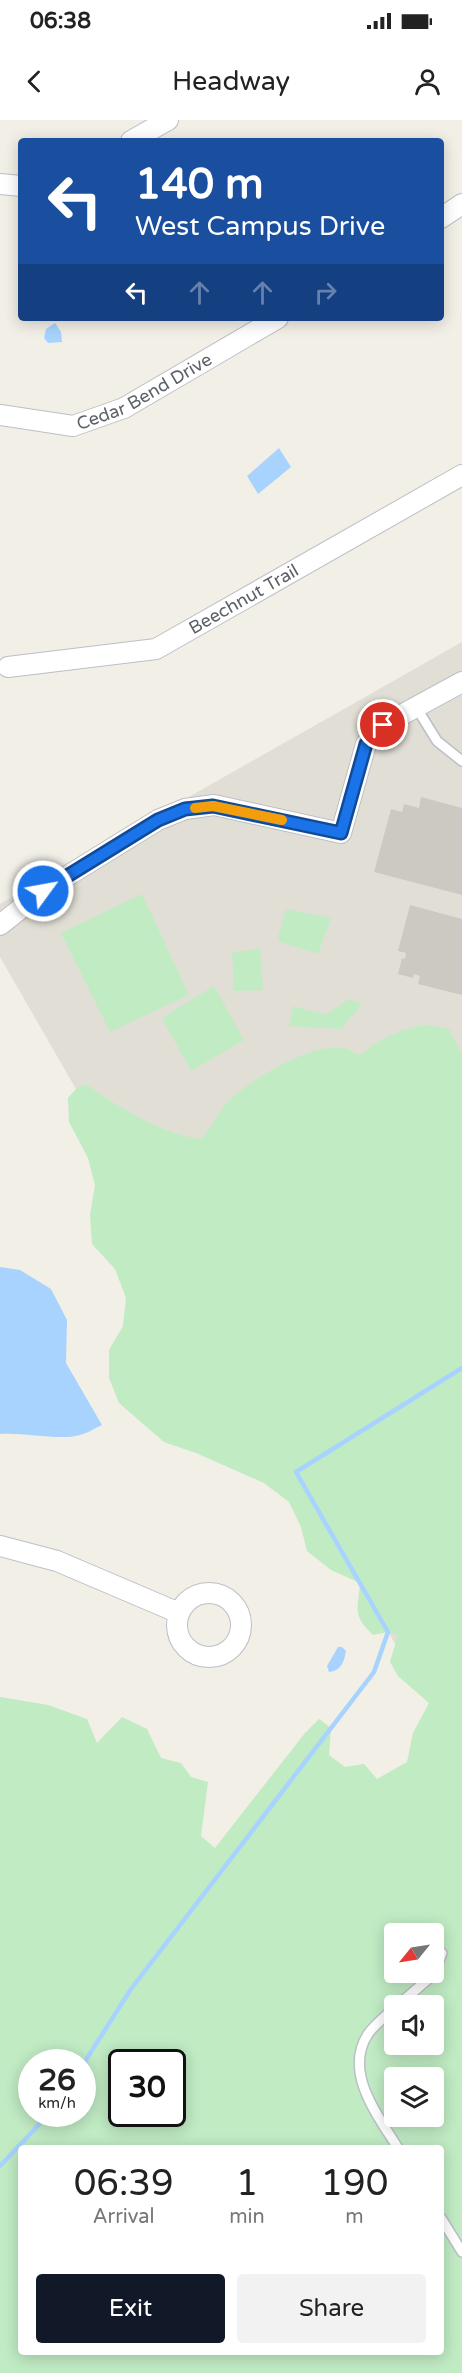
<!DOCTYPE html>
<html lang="en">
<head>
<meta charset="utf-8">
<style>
  :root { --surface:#fff; --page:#f2f2f2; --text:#222; --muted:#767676; --accent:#111827 }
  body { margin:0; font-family:"Varela Round",sans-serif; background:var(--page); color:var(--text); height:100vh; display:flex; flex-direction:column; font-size:22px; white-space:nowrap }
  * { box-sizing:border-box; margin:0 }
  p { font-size:20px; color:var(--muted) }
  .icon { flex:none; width:33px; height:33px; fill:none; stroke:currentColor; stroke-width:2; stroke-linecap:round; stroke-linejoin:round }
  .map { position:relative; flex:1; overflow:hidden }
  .side { position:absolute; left:18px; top:2025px; width:426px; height:210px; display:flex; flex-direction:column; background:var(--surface); border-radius:6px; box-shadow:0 3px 15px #0003 }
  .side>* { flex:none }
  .hud { position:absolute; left:18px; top:18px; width:426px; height:183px; border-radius:6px; box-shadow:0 3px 15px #0003; background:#1a4fa0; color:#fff; overflow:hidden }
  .needle { width:39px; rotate:240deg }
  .tools { position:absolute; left:384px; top:1803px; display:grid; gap:12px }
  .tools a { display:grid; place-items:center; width:60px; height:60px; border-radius:6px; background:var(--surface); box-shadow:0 3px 15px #0003; font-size:30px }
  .speed { position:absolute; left:18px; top:1929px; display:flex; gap:12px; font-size:30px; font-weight:700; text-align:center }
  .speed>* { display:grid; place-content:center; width:78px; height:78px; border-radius:50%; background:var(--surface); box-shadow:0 3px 15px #0003; line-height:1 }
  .speed small { font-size:15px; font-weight:400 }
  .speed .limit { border:3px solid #111; border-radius:9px; background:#fff; color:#111 }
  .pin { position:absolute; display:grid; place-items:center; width:51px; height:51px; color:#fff; margin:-26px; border:3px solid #fff; border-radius:50%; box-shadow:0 2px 6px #0007 }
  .me { position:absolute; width:66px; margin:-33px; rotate:58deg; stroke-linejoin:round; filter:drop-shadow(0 0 4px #0008) }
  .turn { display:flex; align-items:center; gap:21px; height:126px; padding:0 18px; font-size:27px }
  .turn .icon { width:78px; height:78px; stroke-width:2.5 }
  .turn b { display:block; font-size:42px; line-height:51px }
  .lanes { display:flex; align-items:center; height:57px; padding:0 18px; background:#0003; justify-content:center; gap:30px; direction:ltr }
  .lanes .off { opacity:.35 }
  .eta { display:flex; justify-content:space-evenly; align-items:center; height:102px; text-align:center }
  .eta b { font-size:36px; font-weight:600; line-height:42px }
  .action { display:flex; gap:12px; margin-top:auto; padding:12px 18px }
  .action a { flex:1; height:69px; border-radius:6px; background:var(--accent); color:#fff; font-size:24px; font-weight:600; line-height:69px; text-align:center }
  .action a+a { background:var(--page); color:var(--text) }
  .status { display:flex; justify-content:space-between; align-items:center; height:42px; padding:0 30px; background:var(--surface); direction:ltr }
  .status svg { height:16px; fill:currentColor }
  header { display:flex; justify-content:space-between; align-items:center; height:78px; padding:0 18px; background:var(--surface); font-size:27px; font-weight:600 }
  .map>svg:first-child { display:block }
  .education { fill:#e1dfd5 }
  .green { fill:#c0ebc3; fill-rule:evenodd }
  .water { fill:#a8d3ff }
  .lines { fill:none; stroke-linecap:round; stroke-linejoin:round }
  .stream { stroke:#a8d3ff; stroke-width:4.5 }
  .building { fill:#ccc9c3 }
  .service-casing { stroke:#bdbfc6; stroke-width:12 }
  .minor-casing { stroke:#bdbfc6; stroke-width:22 }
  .service { stroke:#fff; stroke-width:9 }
  .minor { stroke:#fff; stroke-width:20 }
  .route-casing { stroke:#114b97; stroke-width:15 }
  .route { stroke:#1a73e8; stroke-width:10 }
  .slow { stroke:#f59e0b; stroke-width:10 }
  .labels { text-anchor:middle; stroke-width:5; stroke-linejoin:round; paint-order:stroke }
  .street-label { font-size:18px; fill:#5d6168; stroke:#fff }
</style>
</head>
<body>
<div class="status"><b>06:38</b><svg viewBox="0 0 49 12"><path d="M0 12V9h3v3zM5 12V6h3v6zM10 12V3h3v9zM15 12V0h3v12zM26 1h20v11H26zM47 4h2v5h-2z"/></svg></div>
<header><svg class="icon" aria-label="back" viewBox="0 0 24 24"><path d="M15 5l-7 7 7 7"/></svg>Headway<svg class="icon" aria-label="person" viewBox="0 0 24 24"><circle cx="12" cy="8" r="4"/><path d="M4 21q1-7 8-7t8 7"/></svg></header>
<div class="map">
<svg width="462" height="2253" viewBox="0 0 462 2253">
  <rect width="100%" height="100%" fill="#f1efe6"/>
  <path class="education" d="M462,522V1564L429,1583L0,837V784Z"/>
  <path class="green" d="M142,774L189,875L110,912L61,813Z
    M286,789L331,798L318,834L277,821Z
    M260,828L263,870L234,871L232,833Z
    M214,866L244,920L191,951L162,898Z
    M349,879L362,884L341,909L289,906L293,886L325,895Z
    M426,905L449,909L462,935V2253H0V1577L48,1585L87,1599L97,1623L122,1597L147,1609L161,1638L181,1643L191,1657L208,1662L201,1716L215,1728L305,1613L319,1599L331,1608L329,1635L345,1647L364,1644L377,1659L407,1642L413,1613L429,1583L398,1556L390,1542L398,1515L388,1512L373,1515C352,1495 358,1490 360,1463L331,1450L307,1431L301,1407L289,1382L264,1363L196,1333L164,1322L119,1283L109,1258V1230L123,1206L126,1178L115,1149L92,1124L90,1095L95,1065L88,1038L69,1002L68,978L76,969L86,964C120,988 159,1013 201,1019C211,1009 216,996 225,985C247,961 310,923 343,928C349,929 355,933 360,935C378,919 402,908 426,905ZM394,1814H434V1852H394ZM394,1886H434V1924H394ZM32,1942H82V1994H32ZM122,1942H172V1994H122ZM394,1958H434V1996H394ZM21,2028H441V2232H21Z"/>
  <path class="water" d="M55,203L61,212L62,222L48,223L44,218L46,209Z
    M279,328L291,347L258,374L247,356Z
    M0,1147L20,1150L51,1169L67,1200L66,1243L102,1305C95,1308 88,1313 80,1315C58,1321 25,1312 0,1314Z
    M338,1527H342L346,1531C344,1542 341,1551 329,1552L327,1546Z"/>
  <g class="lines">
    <path class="stream" d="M82,1946L131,1869L374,1552L388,1512L296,1352L462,1248
      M0,2046L49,1994"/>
  </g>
  <path class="building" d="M421,677L462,688V775L374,752L391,689L402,692L404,684L419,688Z
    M410,785L462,799V875L418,864L420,856L414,854L413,858L398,854L402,838L405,839L406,833L398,831Z"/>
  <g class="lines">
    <g class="service-casing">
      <path id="service" d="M416,587L437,621L462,641
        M397,1886L434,1854L442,1833
        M394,1888C386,1896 375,1904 368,1914C343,1952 378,1996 398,2028
        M441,2098L462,2132"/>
    </g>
    <g class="minor-casing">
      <g id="minor">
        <path d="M131,21L168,0"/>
        <path d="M0,64L21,66"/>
        <path d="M441,98L462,84"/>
        <path id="s1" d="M0,295L73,306L124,288L278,198"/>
        <path id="s2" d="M8,547L156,529L462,355"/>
        <path d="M0,805L43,771L158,700L185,689L214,685L341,713L366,624L383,605L462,562"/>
        <path d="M0,1426L57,1441L179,1493"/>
        <circle cx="209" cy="1505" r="32"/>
      </g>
    </g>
    <use href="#service" class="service"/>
    <use href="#minor" class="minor"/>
  </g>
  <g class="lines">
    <g class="route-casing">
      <path id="route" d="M43,771L158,700L185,689L213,686L341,713L366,624L383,605"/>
    </g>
    <use href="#route" class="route"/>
    <path class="slow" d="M195,688L213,686L282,700"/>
  </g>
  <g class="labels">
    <g class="street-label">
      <text dy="6" stroke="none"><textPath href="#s1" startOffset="153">Cedar Bend Drive</textPath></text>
      <text dy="6" stroke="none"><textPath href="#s2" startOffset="250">Beechnut Trail</textPath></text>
    </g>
  </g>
</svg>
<div class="tools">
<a><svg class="needle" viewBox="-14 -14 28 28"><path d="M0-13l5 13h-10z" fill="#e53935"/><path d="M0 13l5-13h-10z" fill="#767676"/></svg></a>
<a><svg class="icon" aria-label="sound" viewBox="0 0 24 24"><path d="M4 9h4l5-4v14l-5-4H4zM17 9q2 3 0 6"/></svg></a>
<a><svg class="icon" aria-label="layers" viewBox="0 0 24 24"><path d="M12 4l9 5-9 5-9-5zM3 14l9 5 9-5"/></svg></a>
</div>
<div class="speed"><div>26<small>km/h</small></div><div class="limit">30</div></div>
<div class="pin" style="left:383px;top:605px;background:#d93025"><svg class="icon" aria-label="arrive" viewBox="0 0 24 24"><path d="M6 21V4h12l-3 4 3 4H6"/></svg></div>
<svg class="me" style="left:43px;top:771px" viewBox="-20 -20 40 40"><circle r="17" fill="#1a73e8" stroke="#fff" stroke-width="3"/><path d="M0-11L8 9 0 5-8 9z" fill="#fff"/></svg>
<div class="hud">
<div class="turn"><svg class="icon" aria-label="left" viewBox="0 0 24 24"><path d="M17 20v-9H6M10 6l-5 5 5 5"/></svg><div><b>140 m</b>West Campus Drive</div></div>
<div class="lanes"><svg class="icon" aria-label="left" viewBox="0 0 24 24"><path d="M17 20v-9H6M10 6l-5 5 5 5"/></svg><svg class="icon off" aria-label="ahead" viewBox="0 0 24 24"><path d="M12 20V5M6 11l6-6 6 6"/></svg><svg class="icon off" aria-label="ahead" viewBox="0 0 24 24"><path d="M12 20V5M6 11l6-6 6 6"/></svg><svg class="icon off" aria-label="right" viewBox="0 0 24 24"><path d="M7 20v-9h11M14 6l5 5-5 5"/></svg></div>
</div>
<section class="side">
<div class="eta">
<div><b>06:39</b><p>Arrival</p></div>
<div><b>1</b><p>min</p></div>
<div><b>190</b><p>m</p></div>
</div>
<div class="action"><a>Exit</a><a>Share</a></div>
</section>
</div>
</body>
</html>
